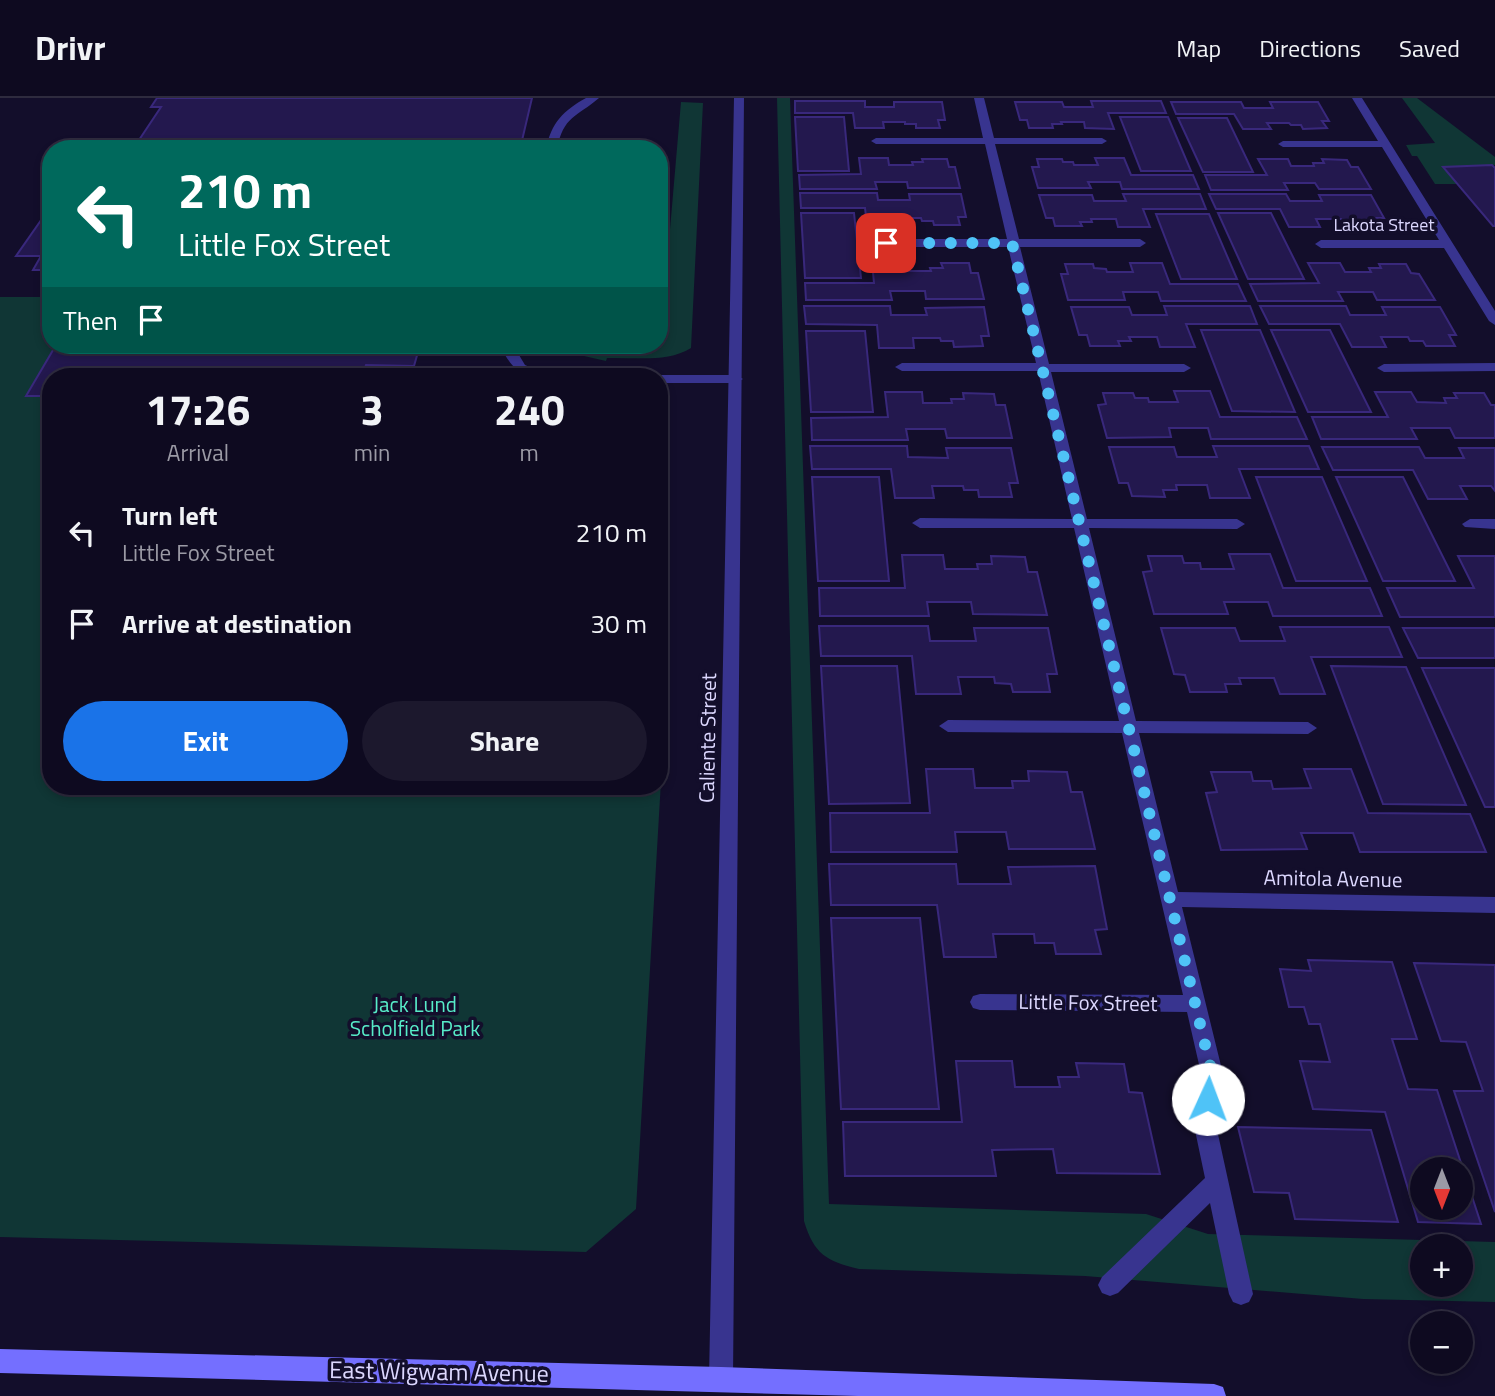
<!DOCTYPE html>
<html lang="en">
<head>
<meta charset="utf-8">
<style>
  :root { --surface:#0e0a20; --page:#1c182d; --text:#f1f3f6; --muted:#9b9aa5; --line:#2e2b3e; --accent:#1a73e8 }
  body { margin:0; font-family:"Titillium Web",sans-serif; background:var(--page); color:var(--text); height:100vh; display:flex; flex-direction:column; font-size:26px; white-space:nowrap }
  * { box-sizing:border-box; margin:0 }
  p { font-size:23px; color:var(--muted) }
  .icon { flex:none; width:38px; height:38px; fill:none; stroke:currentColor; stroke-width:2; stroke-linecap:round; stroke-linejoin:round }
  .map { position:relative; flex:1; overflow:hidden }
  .side { position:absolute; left:42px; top:270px; width:626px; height:427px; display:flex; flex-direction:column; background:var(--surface); border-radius:28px; box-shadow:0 4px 10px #0003,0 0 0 2px var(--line) }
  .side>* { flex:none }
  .hud { position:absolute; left:42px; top:42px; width:626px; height:214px; border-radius:28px; box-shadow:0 4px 10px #0003,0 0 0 2px var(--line); background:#00695c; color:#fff; overflow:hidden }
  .needle { width:46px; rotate:180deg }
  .tools { position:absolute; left:1410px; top:1059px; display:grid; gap:14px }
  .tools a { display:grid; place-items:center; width:63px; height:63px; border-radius:50%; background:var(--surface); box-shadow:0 4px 10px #0003,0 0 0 2px var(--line); font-size:35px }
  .pin { position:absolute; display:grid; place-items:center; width:60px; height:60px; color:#fff; margin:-30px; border-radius:14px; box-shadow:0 4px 10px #0006 }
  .me { position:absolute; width:77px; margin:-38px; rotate:2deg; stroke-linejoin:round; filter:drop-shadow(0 0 5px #0008) }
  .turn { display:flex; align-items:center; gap:24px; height:147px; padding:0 21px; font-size:32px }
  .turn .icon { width:91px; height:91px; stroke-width:2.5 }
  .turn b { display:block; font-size:49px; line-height:60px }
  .then { display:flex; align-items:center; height:66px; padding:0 21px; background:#0003; gap:14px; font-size:26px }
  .eta { display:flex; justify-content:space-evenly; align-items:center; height:119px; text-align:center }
  .eta b { font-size:42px; font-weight:700; line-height:49px }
  .cta { display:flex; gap:14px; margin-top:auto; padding:14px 21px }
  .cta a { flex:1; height:80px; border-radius:42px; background:var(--accent); color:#fff; font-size:28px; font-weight:700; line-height:80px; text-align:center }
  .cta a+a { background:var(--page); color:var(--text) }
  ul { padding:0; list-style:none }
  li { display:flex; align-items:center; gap:21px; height:91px; padding:0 21px }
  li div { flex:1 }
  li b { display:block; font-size:26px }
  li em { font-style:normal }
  header { display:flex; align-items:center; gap:42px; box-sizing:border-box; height:98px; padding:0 35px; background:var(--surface); border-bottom:2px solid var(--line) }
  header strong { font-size:33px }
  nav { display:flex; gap:38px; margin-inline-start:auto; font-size:24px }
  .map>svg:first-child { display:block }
  .green { fill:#103635; fill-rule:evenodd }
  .building { fill:#23184e; stroke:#39287c; stroke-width:2; fill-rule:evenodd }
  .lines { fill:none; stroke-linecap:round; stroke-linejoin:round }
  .service { fill:#38348f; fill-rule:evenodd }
  .minor { fill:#38348f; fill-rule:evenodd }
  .secondary { fill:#746fff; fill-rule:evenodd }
  .route { stroke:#4fc3f7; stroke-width:12; stroke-dasharray:0 21.6 }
  .labels { text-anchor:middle; stroke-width:7; stroke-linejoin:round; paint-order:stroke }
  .far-street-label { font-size:18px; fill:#ddd8ff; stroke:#130e2b }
  .street-label { font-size:21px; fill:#ddd8ff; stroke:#130e2b }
  .park-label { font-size:21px; fill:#57ecc8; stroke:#130e2b }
  .near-street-label { font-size:24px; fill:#ddd8ff; stroke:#130e2b }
</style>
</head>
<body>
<header>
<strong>Drivr</strong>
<nav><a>Map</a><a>Directions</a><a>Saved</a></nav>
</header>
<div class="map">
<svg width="1495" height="1298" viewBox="0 0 1495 1298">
  <rect width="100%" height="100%" fill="#130e2b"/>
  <path class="green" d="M777,0H790L829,1106L1146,1116L1208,1136L1495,1144V1204L1363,1201L1085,1178L859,1171C826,1163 814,1156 804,1123ZM1423,1148H1461V1186H1423Z
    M1402,0H1417L1495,59V67L1443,69L1457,86H1435L1417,58H1412L1406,47L1435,45Z
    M681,4L703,5L691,250C667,265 635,259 607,260L606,263L584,258L562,247H660V180L667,166Z
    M0,199H51V247H56L27,297L51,298V688H660V546H669L636,1111L586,1154L0,1139Z"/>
  <path class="building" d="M157,0H532L520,51H114L118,45H137L161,9H151Z
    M795,3H865V9H894V4H942L945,22H938L940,30H916V26H905V24H883L884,30H855L853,15H795Z
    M1091,3H1161L1166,15H1108L1114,31L1085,30L1084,24H1061L1062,26H1052L1053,30H1029L1027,22H1020L1015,4H1062L1064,9H1093Z
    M1171,4H1241L1244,10H1273L1270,4H1318L1329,23H1322L1327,30L1303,31L1301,27H1291L1289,25H1267L1271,31H1243L1234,16H1176Z
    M795,19H844L849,73H798Z
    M1120,19H1168L1191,73H1141Z
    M1178,20H1227L1253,74H1203Z
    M859,60H888L889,67H913L912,64H923L922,61H947L949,69H955L960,90H908L907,84H875L877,91H800L799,77L861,76Z
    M1095,60H1124L1131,77H1193L1199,91H1122L1120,84H1088L1091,90H1038L1032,69H1039L1037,61H1062L1063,64H1073L1074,67H1098Z
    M1258,61H1288L1291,68H1314L1313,65H1324L1322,61L1347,62L1351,69H1358L1371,91H1319L1315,85H1284L1288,92H1211L1205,77H1267Z
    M1492,67L1495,70V128H1493L1443,69Z
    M800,95H877L878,102H910L909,96H961L966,119H958L960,127H934L933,123H922L921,120H897L898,128H867L865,110H801Z
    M1123,96H1200L1206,111H1143L1150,129H1118L1116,121H1091L1092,124H1080L1082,128H1055L1053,120H1046L1039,97H1092L1094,103H1126Z
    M1209,96H1286L1290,103H1322L1319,97H1371L1384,120H1377L1382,128H1356L1354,124H1343L1341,121H1316L1320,129H1289L1280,111H1216Z
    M51,108V172H33L41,158H16Z
    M801,115H854L861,180H805Z
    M1218,115H1271L1304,181H1248Z
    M1156,116H1209L1237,181H1181Z
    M872,164H904L905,173H931L930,170H943L941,165H969L971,175H978L984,201H926L925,193H890L892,202H806L805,185H874Z
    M1130,165H1162L1170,186H1238L1246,203H1161L1158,194H1123L1125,202H1068L1061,176H1068L1065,166H1093L1094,170L1106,171L1107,174H1133Z
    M1308,165H1340L1345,174H1371L1369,170H1381L1379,166H1406L1411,175L1419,176L1435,202H1377L1373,194H1338L1343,203H1258L1250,186L1319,185Z
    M804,208H890L891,217H927L925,210L984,209L989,238H981L983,248L954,249L953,243H941L940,240H913L914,250H879L877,227L806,226Z
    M1164,208H1250L1257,226H1186L1195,249H1160L1157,239H1129L1131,243H1118L1120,248H1090L1087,237H1079L1071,209H1129L1132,217H1167Z
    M1260,208H1346L1350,217H1386L1382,209H1440L1456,237H1449L1455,248H1426L1423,243H1410L1408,239H1381L1386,249H1352L1340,226H1269Z
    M1201,232H1260L1295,314L1232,313Z
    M1271,232H1330L1371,314H1308Z
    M806,233H865L873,314H811Z
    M56,247H420L414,268L366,267L362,278H51V298H26Z
    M1174,293H1210L1220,319H1297L1307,341H1211L1208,330H1169L1171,339L1107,340L1098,307L1106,306L1103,295H1133L1135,300H1148L1149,304H1178Z
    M885,294H922L923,305H952L951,301H964L963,295L994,296L996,307H1005L1012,340H947L945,331H906L908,342H812L811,320L888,319Z
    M1375,294H1411L1417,304L1446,305L1444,300H1457L1454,295H1484L1491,307H1495V340H1455L1450,330H1411L1417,341H1321L1312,319H1388Z
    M810,348H907L908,359L948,360L946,350H1011L1018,385H1009L1012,399H979L978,392H964L963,388H932L934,400H895L891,371H812Z
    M1213,348H1309L1319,371H1239L1250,400H1210L1207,387H1176L1177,392H1163L1165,399L1132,398L1128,385H1119L1109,349H1174L1177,359H1217Z
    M1322,349H1419L1425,360H1464L1459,350H1495V393L1491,388H1460L1467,401H1428L1413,372H1333Z
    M812,379H879L889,483H818Z
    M1256,379H1322L1367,483H1296Z
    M1336,379H1403L1455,483H1383Z
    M1229,456H1270L1283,490H1370L1382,518H1273L1268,504H1224L1228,516H1154L1143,474L1152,473L1148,458H1182L1184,465H1200L1201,471H1234Z
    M902,457H943L945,471H978L977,466H992L991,458L1025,459L1028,474H1037L1047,517L973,516L971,504H927L929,518H820L819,490H905Z
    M1458,458H1495V519H1400L1387,490H1474Z
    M819,528H928L930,543H976L974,530H1048L1057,576H1047L1050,594H1013L1011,586L995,585L994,579H958L961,596H916L912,558H821Z
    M1280,529H1389L1402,559H1311L1325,596H1280L1274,580H1239L1241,586H1225L1227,594H1190L1185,577L1174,576L1161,530H1235L1240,543H1285Z
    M1403,530H1495V560H1418Z
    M821,568H897L910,705L829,706Z
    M1331,568L1406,569L1466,707L1383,706Z
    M1422,570H1495V709H1485Z
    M926,671H973L975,690H1013L1012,683H1029L1028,673L1067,674L1071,694H1082L1095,751H1009L1006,734H955L957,754H831L830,715H930Z
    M1304,671H1351L1368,715L1470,716L1486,754H1360L1353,735H1301L1307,751L1221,752L1206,695L1217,694L1211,674H1251L1253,683H1271L1273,691L1311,690Z
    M829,766H956L958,786H1011L1008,769L1095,768L1107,831L1095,832L1101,856H1056L1054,845H1035L1034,836H993L996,859H944L937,807H831Z
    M831,820H920L939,1011H841Z
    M1308,862L1392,864L1417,941H1392L1408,991L1437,992L1481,1126L1418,1124L1385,1014L1313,1011L1300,963L1330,964L1320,926H1309L1304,909H1289L1280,871L1311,873ZM1423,1071H1461V1110H1423Z
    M1414,865L1495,867V1114L1454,993H1483L1466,944L1441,943Z
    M956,963H1012L1015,989H1060L1058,979H1079L1076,965L1124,966L1129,994L1142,995L1160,1076L1057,1075L1053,1051L992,1052L996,1078H845L843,1024H962Z
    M1238,1029L1371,1032L1398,1124L1295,1121L1289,1095L1254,1094Z"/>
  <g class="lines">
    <path class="service" d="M586,0H599C577,19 563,18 557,51H546C551,25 564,12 586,0Z
      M507,247H520L519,257L525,267L550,278C526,278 518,278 505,257Z
      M660,277H736L743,281L736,285H660V278H655Z
      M1214,975L1221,977L1225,984L1214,1018L1253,1196L1249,1204L1241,1207L1233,1204L1229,1196L1210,1105L1118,1195L1110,1198L1102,1195L1098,1187L1102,1179L1205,1080L1192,1018L1207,977Z"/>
    <path class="minor" d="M734,0H744L733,1281L730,1290L721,1293L712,1290L709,1281Z
      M974,0H984L994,40H1102L1107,43L1102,46H995L1019,141H1140L1146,145L1140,149H1020L1049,266H1184L1191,270L1184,274H1051L1087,421H1237L1245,426L1237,431L1089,430L1136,623L1308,624L1317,630L1308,636L1139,635L1178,794L1495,799V815L1182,809L1225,984L1221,991L1214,993L1207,991L1203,984L1187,914L980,912L973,910L970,904L973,898L980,896L1183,897L1122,635L948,634L939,628L948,622L1119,623L1074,430H920L912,425L920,420L1072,421L1038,273H902L895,269L902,265H1036L1008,149H886L880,145L886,141H1007L985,46H876L871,43L876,40H983Z
      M1352,0H1362L1495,213V227L1489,223L1444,150H1321L1315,146L1321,142H1439L1382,49H1283L1278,46L1283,43H1378Z
      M1495,265V273L1384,274L1377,270L1384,266Z
      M1470,421H1495V431L1465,429L1462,426Z"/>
    <path class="secondary" d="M0,1251L721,1269L1214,1286L1223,1289L1226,1298H858L0,1275Z"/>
  </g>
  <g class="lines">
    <path class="route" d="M886,145H1012L1214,984L1208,1001"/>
  </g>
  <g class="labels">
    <g class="far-street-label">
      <text x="1384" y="133">Lakota Street</text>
    </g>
    <g class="street-label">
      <text transform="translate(708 640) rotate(-89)" y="7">Caliente Street</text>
      <text transform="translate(1333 781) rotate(1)" y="7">Amitola Avenue</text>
      <text transform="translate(1088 905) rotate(1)" y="7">Little Fox Street</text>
    </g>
    <g class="park-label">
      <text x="415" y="914">Jack Lund<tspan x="415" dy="24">Scholfield Park</tspan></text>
    </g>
    <g class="near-street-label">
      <text transform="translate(439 1274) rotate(1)" y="8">East Wigwam Avenue</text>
    </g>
  </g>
</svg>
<div class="tools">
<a><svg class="needle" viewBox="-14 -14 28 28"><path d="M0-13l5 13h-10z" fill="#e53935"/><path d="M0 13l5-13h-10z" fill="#9b9aa5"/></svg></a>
<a>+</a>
<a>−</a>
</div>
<div class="pin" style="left:886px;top:145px;background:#d93025"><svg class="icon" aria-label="arrive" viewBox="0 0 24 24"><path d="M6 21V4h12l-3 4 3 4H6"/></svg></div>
<svg class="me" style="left:1208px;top:1001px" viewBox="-20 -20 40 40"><circle r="19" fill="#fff"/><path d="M0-13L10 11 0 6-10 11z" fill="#4fc3f7"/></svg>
<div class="hud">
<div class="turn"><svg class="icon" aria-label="left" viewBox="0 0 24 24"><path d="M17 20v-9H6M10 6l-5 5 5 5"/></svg><div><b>210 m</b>Little Fox Street</div></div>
<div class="then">Then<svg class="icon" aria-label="arrive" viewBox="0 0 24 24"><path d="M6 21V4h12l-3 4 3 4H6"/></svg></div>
</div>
<section class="side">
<div class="eta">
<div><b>17:26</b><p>Arrival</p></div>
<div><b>3</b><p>min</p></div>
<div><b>240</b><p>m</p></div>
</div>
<ul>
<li><svg class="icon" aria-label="left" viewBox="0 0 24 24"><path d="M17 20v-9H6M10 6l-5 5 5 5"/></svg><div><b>Turn left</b><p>Little Fox Street</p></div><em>210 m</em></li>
<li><svg class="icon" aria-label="arrive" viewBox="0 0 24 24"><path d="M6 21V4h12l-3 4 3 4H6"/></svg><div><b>Arrive at destination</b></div><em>30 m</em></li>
</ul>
<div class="cta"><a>Exit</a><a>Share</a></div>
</section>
</div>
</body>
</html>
